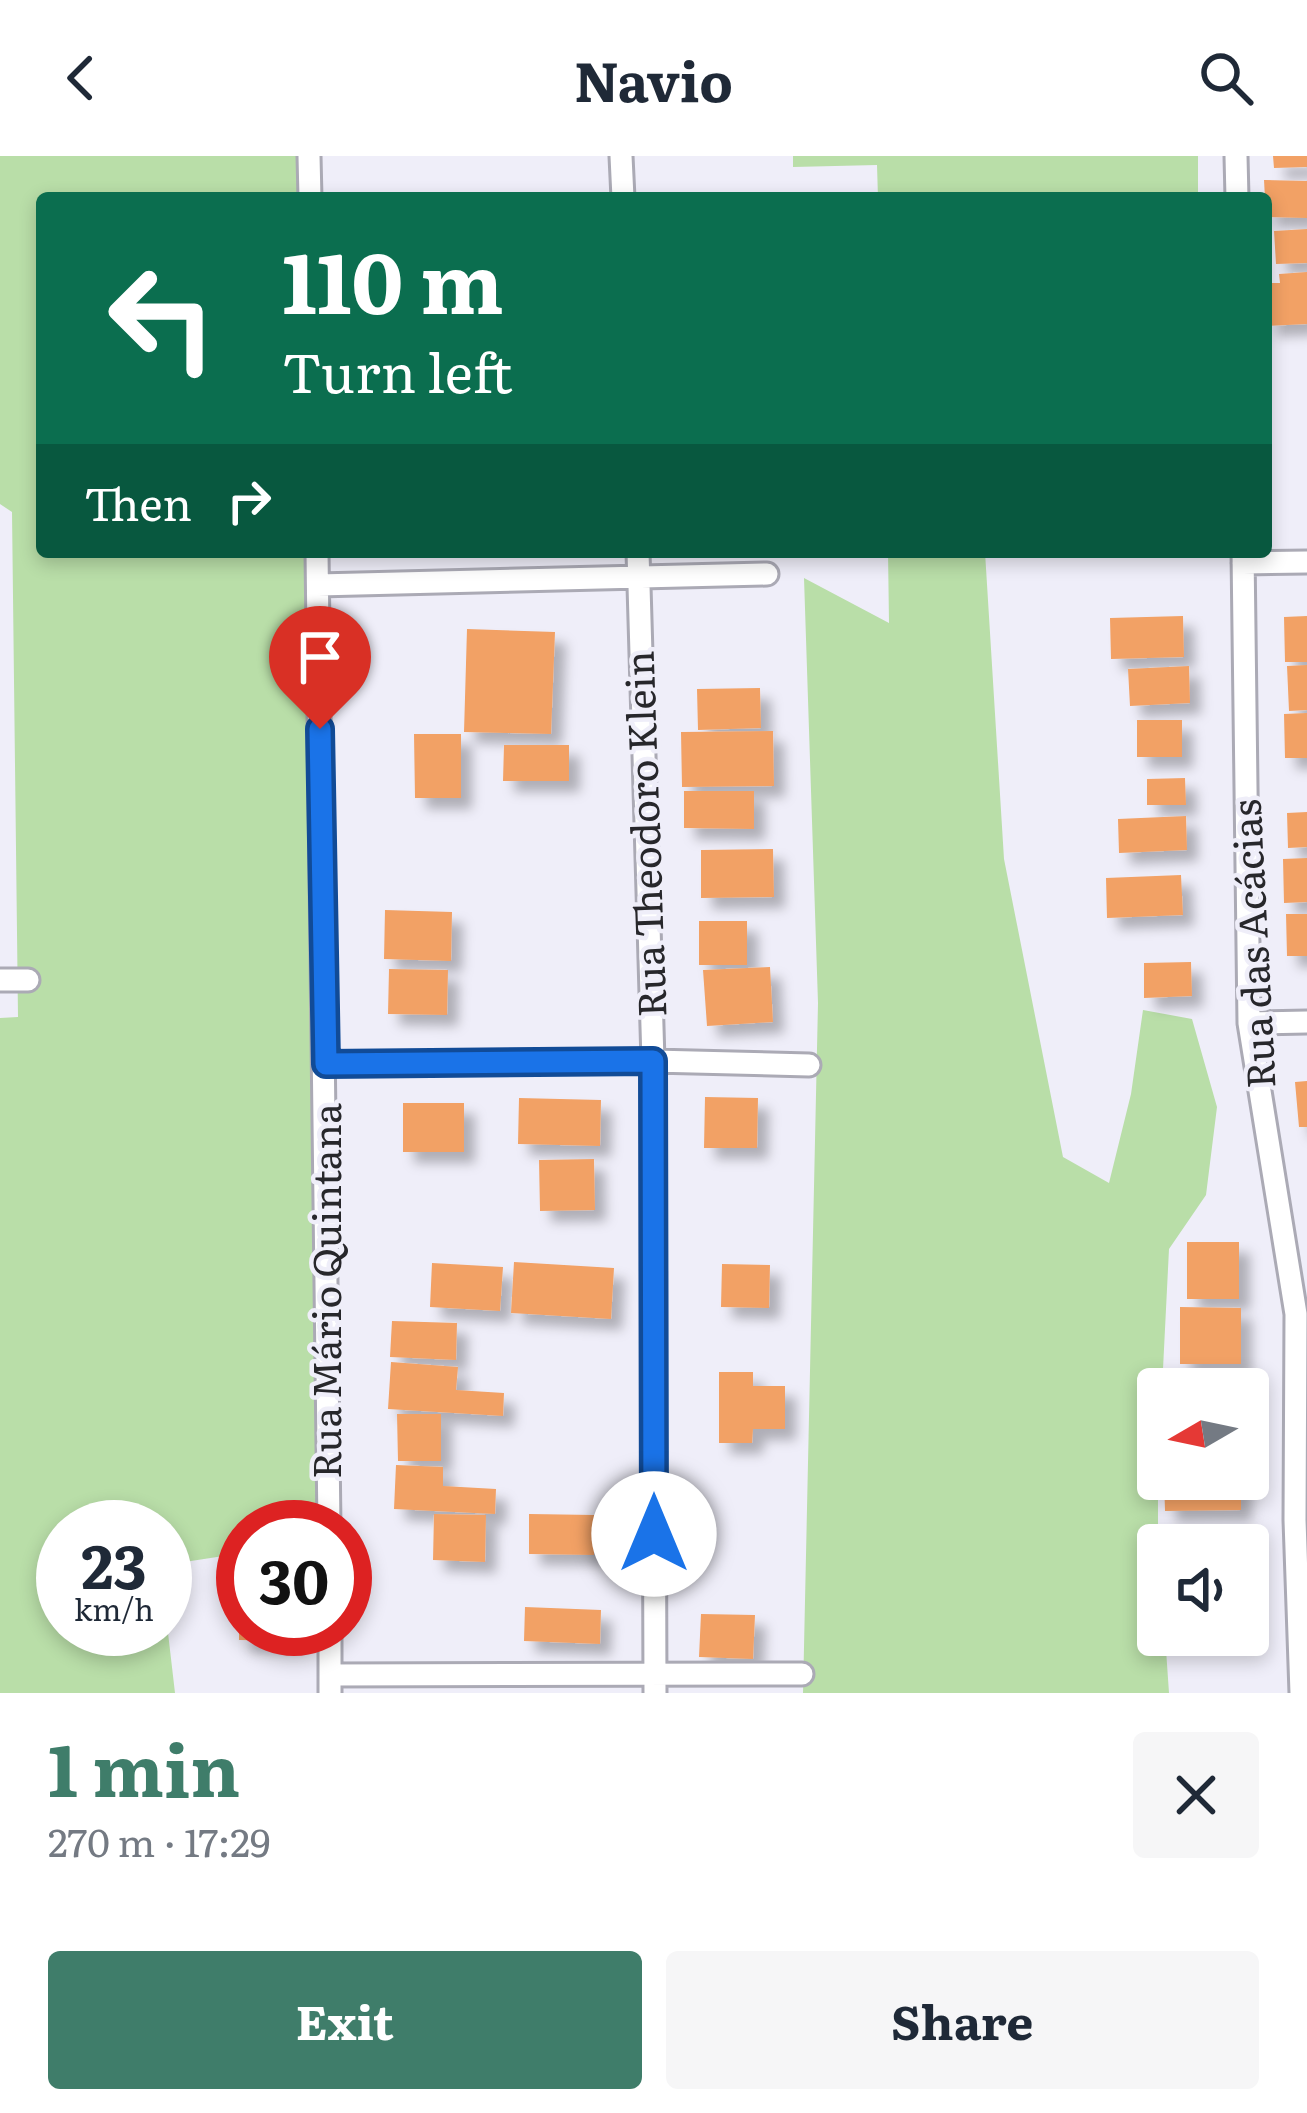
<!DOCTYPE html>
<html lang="en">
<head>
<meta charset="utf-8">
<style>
  :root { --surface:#fff; --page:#f6f6f7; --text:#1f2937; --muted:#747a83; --accent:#3f7d6a }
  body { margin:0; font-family:Literata,serif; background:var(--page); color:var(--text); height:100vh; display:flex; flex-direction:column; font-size:45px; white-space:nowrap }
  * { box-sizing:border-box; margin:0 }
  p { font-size:39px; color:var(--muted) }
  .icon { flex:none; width:66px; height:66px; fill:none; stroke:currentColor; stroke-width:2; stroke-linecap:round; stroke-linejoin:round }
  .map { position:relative; height:1537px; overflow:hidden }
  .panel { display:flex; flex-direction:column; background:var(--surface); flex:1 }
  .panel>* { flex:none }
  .banner { position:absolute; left:36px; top:36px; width:1236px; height:366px; border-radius:12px; box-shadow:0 6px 18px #0003; background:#0b6e4f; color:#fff; overflow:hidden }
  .needle { width:78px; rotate:261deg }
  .buttons { position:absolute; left:1137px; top:1212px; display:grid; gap:24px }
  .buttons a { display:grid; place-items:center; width:132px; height:132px; border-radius:12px; background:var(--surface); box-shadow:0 6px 18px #0003; font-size:60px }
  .speed { position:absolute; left:36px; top:1344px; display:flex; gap:24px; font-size:60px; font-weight:700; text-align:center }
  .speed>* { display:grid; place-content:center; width:156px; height:156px; border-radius:50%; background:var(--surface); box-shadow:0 6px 18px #0003; line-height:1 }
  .speed small { font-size:30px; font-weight:400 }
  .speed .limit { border:18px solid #d22; background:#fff; color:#111 }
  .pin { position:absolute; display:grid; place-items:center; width:102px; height:102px; color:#fff; margin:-123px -51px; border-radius:50% 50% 50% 0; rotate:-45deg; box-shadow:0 0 12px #0007 }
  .pin .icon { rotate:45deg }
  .me { position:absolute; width:132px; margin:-66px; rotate:0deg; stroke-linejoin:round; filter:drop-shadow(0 0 9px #0008) }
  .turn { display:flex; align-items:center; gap:42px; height:252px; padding:0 48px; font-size:54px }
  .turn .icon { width:156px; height:156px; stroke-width:2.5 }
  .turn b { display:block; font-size:84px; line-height:102px }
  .then { display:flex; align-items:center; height:114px; padding:0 48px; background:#0003; gap:24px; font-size:45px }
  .round { display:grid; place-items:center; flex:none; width:126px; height:126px; border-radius:12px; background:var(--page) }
  .headline { display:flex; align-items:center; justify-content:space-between; height:204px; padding:0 48px }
  h1 { font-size:72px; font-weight:700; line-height:90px; color:var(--accent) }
  .action { display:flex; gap:24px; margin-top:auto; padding:24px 48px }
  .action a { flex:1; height:138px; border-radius:12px; background:var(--accent); color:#fff; font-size:48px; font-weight:700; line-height:138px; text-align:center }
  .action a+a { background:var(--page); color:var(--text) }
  header { display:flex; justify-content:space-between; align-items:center; height:156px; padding:0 48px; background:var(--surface); font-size:54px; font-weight:700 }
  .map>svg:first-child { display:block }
  .green { fill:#b9dea8 }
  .building { fill:#f2a165; filter:url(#shadow) }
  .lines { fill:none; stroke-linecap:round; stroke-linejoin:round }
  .minor-casing { stroke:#abaab5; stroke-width:27 }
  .minor { stroke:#fff; stroke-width:21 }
  .route-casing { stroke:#114b97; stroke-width:30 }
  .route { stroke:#1a73e8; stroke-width:21 }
  .labels { text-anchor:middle; stroke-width:9; stroke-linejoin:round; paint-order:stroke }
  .street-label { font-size:39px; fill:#27272b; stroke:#efeef9 }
</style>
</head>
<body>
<header><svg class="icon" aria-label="back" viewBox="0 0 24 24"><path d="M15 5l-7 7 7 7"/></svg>Navio<svg class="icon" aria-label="search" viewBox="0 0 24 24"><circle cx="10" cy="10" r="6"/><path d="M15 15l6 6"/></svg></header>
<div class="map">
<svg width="1307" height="1537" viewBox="0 0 1307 1537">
  <defs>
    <filter id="shadow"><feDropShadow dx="11" dy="11" stdDeviation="6" flood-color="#0004"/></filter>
  </defs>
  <rect width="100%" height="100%" fill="#efeef9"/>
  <path class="green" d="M0,0H298V42H42V396H304L321,1371H243V1397L165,1409V1371H63V1473H165V1451L175,1537H0V862L18,861L12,356L0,348Z
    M793,0H1198V42H878L877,9L793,11Z
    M888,396H985L1004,703L1063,1001L1109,1027L1131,938L1143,854L1192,863L1217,951L1206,1039L1169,1093L1162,1233H1158V1479H1165L1169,1537H803L818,847L804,422L889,467Z"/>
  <path class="building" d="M1273,0H1307V11L1274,12Z
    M1264,24L1307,25V62L1266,61Z
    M1307,73V107L1276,108L1274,75Z
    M1307,116V168L1266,170V127H1280L1279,118Z
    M1183,460L1184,501L1111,503L1110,462Z
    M1307,460V506H1285L1284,461Z
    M467,473L555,476L551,578L464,576Z
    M1307,509V554L1289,555L1287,510Z
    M1189,510L1190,547L1130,550L1128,513Z
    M760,532L761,572L698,574L697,533Z
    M1307,557V602H1285L1284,558Z
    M1137,564H1182V601H1137Z
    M773,575L774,630L682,631L681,576Z
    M414,578H461V642H415Z
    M504,589H569V625H503Z
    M1185,622L1186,649H1147V623Z
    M684,635H754V673L684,672Z
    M1307,656V691L1288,692L1287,657Z
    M1186,660L1187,694L1119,697L1118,663Z
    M773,693L774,741L701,742V694Z
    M1307,702V746L1284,747L1283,703Z
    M1181,719L1183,759L1107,762L1106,722Z
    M385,754L452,756L451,805L384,803Z
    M1286,758H1307V800H1287Z
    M699,765H747V809H699Z
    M1191,806L1192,840L1144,842V807Z
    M770,811L773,866L707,870L703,814Z
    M389,813L448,814L447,859L388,858Z
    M1307,925V971H1299L1295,926Z
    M705,941L758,942L757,992H704Z
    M519,942L601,944L600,990L518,988Z
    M403,947H464V996H403Z
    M594,1003L595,1054L540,1055L539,1004Z
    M1187,1086H1239V1143H1187Z
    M514,1106L614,1112L611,1163L511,1157Z
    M432,1107L503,1111L500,1155L430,1151Z
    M722,1108L770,1109L769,1152L721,1151Z
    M1180,1151L1241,1152V1208H1180Z
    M392,1165L457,1167L456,1204L390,1201Z
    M391,1206L458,1211L456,1234L504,1237L503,1260L388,1253Z
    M719,1216H753V1230H785V1273H753L752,1287H719Z
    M397,1258H441V1305H398Z
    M396,1309L443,1311V1330L496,1333L495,1358L394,1353Z
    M1164,1323H1241V1354L1165,1355Z
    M434,1358L486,1359L485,1406L433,1404Z
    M529,1358L594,1359V1399L529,1398Z
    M1234,1376V1389H1188V1377Z
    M525,1451L601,1454L600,1488L524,1485Z
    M701,1458L755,1459L753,1503L699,1501Z
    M239,1473H293V1485L239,1484Z"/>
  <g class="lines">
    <g class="minor-casing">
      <path id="minor" d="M309,0L310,42
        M621,0L623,42
        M1236,0L1237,42
        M317,396L329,1371
        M638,396L653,905L655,1537
        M1243,396L1249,867L1296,1158L1295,1364L1301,1537
        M1243,407L1307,406
        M318,429L767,418
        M0,824H28
        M1249,867L1307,866
        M325,908L653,905L809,909
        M330,1473V1537
        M330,1519L802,1518"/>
    </g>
    <use href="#minor" class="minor"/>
  </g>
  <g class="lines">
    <g class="route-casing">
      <path id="route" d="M320,573L326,908L653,905L654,1378"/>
    </g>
    <use href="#route" class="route"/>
  </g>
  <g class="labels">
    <g class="street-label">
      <text transform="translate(646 678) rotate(-92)" y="14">Rua Theodoro Klein</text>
      <text transform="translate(1254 788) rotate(-93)" y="14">Rua das Acácias</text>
      <text transform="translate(327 1135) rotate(-90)" y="14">Rua Mário Quintana</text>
    </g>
  </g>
</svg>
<div class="buttons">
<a><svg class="needle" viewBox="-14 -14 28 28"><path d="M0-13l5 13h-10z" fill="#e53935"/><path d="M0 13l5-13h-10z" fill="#747a83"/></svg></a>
<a><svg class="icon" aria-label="sound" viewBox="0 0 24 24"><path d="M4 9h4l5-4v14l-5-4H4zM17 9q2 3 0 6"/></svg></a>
</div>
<div class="speed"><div>23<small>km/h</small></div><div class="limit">30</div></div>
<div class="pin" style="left:320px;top:573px;background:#d93025"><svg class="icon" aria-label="arrive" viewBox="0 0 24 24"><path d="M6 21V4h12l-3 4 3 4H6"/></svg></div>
<svg class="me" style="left:654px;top:1378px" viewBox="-20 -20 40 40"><circle r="19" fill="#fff"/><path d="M0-13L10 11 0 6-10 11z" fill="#1a73e8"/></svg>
<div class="banner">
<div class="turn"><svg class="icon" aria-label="left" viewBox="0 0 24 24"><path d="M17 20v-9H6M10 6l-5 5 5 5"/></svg><div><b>110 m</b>Turn left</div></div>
<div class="then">Then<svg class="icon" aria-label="right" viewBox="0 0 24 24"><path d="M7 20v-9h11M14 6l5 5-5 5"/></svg></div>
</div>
</div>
<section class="panel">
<div class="headline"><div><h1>1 min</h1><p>270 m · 17:29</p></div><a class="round"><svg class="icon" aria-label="close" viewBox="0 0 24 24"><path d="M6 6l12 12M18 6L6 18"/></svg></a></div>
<div class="action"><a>Exit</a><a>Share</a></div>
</section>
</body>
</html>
